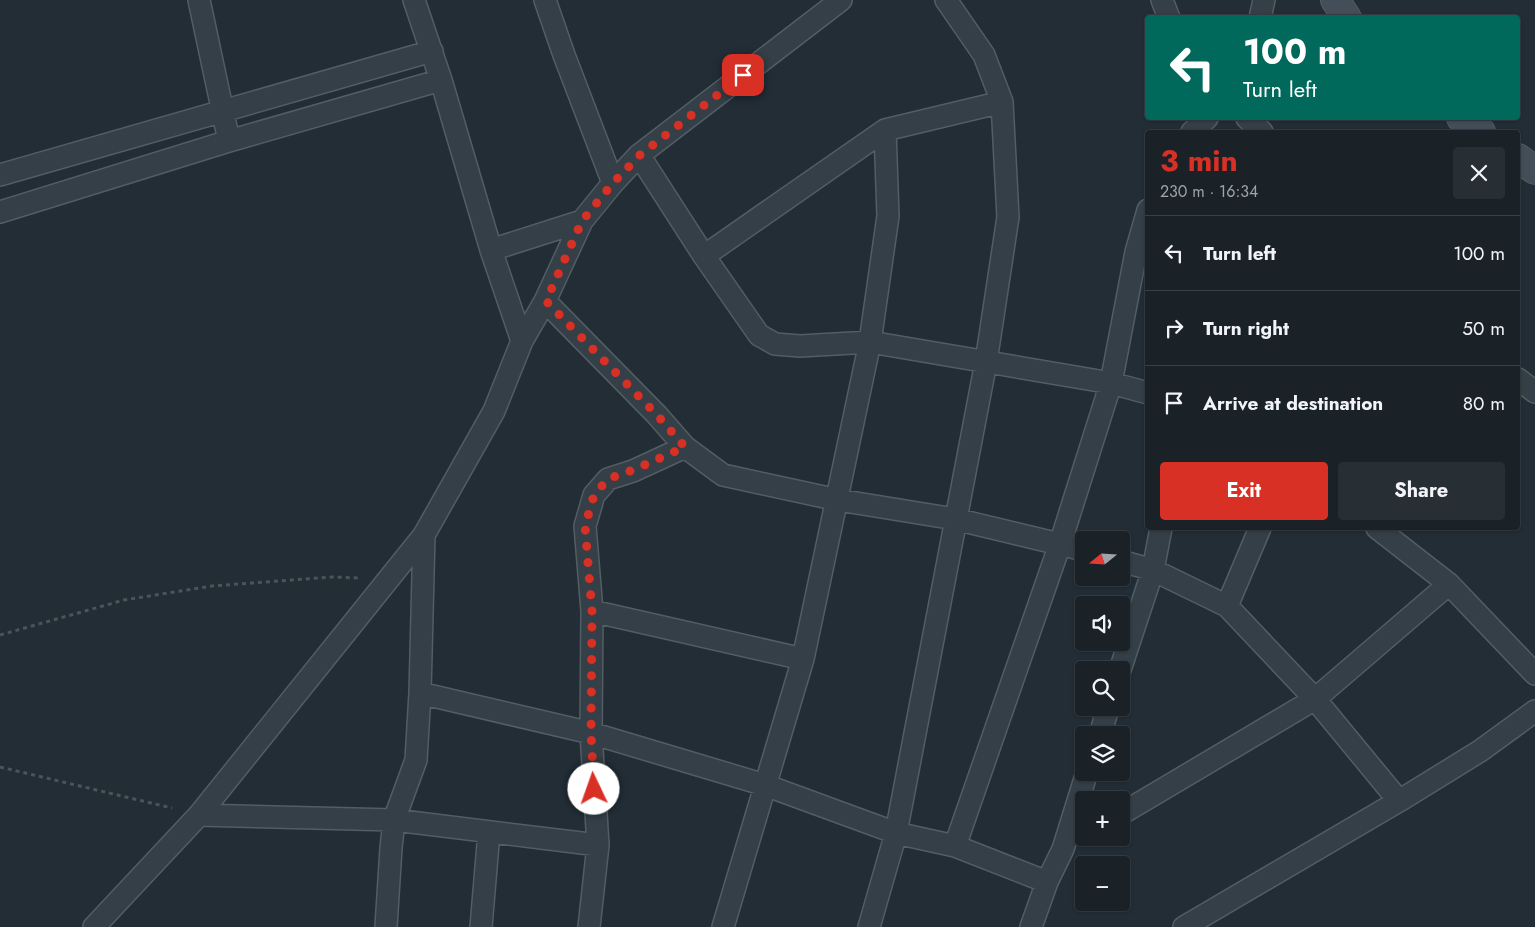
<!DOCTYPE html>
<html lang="en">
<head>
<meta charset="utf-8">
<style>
  :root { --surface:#1a2228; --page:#272f34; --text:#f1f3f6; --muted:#9fa4a8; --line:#383f45; --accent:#d93025 }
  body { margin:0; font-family:Jost,sans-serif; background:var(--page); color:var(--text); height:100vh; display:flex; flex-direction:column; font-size:19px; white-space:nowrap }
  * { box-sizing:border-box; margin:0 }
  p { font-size:16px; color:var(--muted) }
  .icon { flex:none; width:28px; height:28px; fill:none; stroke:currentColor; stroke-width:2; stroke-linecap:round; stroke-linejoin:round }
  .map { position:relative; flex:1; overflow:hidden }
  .drawer { position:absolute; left:1145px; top:130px; width:375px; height:400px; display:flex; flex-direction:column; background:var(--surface); border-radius:5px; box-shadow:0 1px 4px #0004,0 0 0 1px var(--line) }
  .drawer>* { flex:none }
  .banner { position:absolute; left:1145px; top:15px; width:375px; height:105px; border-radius:5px; box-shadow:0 1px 4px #0004,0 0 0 1px var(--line); background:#00695c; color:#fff; overflow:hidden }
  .needle { width:32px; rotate:252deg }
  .fabs { position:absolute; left:1075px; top:531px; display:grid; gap:10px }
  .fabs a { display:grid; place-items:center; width:55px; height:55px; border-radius:5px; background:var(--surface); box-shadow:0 1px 4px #0004,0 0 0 1px var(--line); font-size:25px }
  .pin { position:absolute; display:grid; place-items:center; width:42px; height:42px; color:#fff; margin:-21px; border-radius:10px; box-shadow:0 2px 8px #0006 }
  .me { position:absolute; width:55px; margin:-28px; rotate:357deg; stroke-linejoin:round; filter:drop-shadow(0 0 4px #0008) }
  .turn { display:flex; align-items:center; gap:18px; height:105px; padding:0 15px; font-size:22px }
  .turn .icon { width:65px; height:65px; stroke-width:2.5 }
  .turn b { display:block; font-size:35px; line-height:42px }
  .round { display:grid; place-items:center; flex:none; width:52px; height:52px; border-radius:5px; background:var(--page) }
  .headline { display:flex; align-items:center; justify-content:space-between; height:85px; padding:0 15px }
  h1 { font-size:30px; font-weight:700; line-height:38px; color:var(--accent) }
  .primary-button { display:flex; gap:10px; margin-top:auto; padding:10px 15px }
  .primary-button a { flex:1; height:58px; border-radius:5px; background:var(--accent); color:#fff; font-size:20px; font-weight:700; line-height:58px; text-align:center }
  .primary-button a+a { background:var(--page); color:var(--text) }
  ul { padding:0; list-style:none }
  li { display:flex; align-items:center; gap:15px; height:75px; padding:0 15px; border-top:1px solid var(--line) }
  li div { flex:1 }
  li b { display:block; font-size:19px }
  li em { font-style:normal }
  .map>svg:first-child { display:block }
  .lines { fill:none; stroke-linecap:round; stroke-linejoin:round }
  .street-casing { stroke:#525d64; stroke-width:24 }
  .secondary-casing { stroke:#525d64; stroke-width:30 }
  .path { stroke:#455857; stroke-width:3; stroke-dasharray:4 4; stroke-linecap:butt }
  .street { stroke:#353f47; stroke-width:21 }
  .secondary { stroke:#434e59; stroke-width:28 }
  .route { stroke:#d93025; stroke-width:9; stroke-dasharray:0 16.2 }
</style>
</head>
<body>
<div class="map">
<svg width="1535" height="927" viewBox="0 0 1535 927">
  <rect width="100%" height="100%" fill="#222d36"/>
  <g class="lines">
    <g class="street-casing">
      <path id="street" d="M199,0L229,141
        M414,0L441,80L491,250L522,341
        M545,0L564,55L613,183
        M1162,0L1169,18
        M1260,18L1264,0
        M1247,118L1262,132
        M1192,132L1207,118
        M639,155L704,256L759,335L775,344L800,346L870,342L1111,383L1148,393
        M0,175L432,51
        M0,212L229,141L441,80
        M491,250L582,221
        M704,256L885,130L1002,102
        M545,301L657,415L685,447L723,475L838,500L955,519L1084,550
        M1518,379L1535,392
        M1377,528L1449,584L1535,674
        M1121,561L1153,570L1227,606L1315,699L1399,801
        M1227,606L1260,528
        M592,611L803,659
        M1120,670L1153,570L1161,528
        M420,693L591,733L765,785L896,833L955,846L1047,882
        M1100,735L1108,708
        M1121,814L1315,699L1449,584
        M199,815L394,820L598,845
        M955,846L1060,544L1111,383L1136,252L1148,210
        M94,927L199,815L424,535L494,411L522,341L545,301L582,221L613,183L639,155L841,0
        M386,927L391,848L394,820L416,760L420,693L424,535
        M481,927L489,832
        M589,927L598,845L591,733L592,611L585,526L594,495L608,479L633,471L685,447
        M723,927L803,659L870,342L888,216L885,130
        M869,927L896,833L986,362L1008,217L1002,102L984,55L946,0
        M1031,927L1047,882L1063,849L1087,772
        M1184,927L1399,801L1480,751L1535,711"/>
    </g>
    <g class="secondary-casing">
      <path id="secondary" d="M1335,0L1347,18
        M1461,118L1481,132
        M1518,158L1535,170"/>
    </g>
    <path class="path" d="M0,635L124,600L212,586L332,577L358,578
      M0,767L172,808"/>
    <use href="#street" class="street"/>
    <use href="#secondary" class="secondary"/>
  </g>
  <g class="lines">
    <path class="route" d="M594,789L591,733L592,611L585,526L594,495L608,479L633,470L685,447L657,415L546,301L582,221L613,183L640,155L743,75"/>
  </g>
</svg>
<div class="fabs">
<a><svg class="needle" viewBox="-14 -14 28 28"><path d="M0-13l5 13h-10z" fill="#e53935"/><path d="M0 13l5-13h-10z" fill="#9fa4a8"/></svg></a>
<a><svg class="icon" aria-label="sound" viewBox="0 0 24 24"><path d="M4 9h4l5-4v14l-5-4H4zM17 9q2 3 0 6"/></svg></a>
<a><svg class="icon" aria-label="search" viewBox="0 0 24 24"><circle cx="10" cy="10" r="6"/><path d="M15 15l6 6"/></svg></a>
<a><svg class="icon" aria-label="layers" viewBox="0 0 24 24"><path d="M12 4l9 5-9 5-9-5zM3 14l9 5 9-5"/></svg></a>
<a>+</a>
<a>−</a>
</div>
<div class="pin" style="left:743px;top:75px;background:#d93025"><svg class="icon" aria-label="arrive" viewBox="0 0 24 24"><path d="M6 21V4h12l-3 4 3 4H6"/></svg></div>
<svg class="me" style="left:594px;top:789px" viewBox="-20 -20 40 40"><circle r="19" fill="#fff"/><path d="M0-13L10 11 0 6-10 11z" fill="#d93025"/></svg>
<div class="banner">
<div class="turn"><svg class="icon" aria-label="left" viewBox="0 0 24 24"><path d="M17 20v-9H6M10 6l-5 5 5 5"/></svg><div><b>100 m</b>Turn left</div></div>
</div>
<section class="drawer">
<div class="headline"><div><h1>3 min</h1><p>230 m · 16:34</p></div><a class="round"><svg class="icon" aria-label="close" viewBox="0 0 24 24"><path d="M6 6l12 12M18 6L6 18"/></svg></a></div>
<ul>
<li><svg class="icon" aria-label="left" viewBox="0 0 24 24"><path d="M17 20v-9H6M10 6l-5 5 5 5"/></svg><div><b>Turn left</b></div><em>100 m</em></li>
<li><svg class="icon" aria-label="right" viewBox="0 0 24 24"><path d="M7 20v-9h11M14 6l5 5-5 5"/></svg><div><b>Turn right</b></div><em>50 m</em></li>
<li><svg class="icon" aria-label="arrive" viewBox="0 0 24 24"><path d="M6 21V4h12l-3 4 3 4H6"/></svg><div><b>Arrive at destination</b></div><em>80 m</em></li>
</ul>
<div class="primary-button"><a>Exit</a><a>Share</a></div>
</section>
</div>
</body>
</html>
